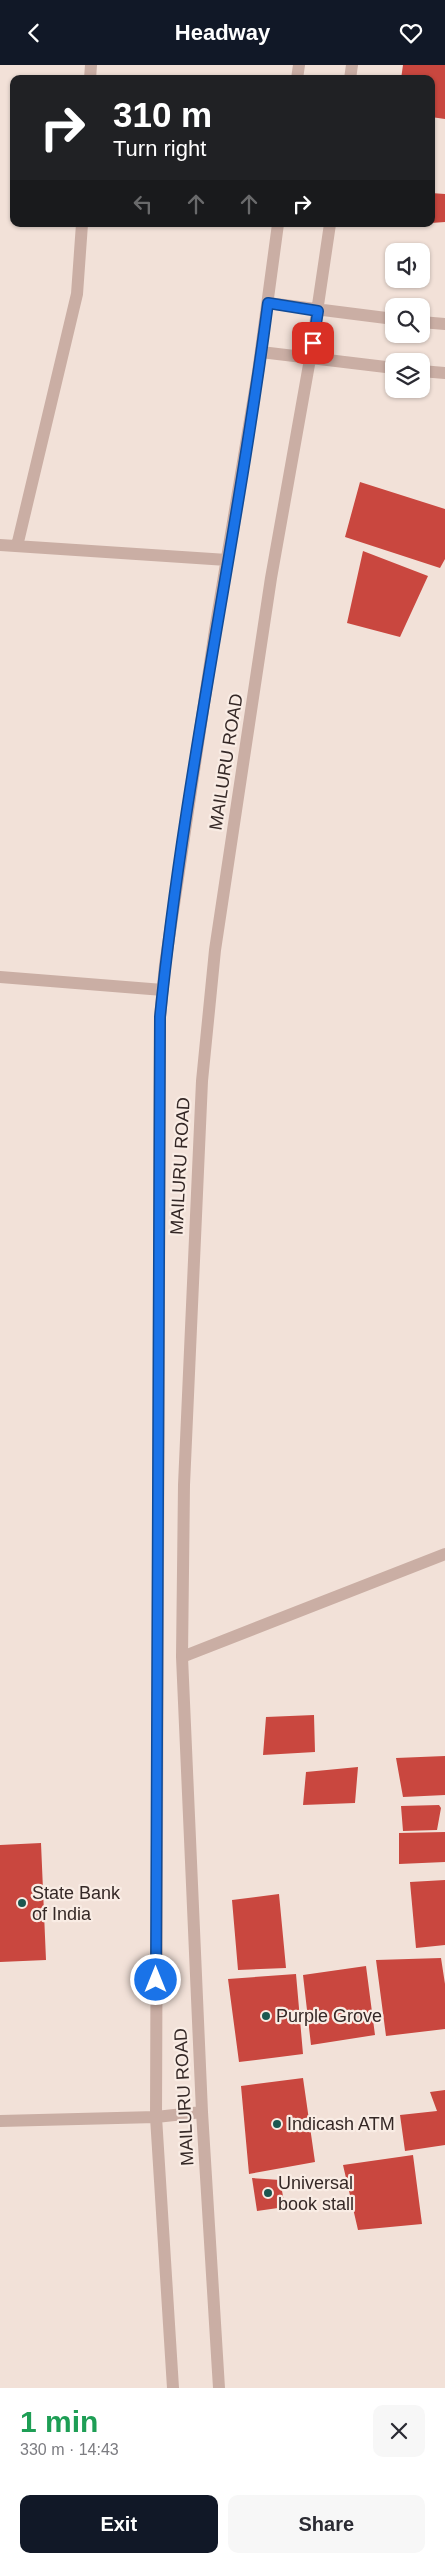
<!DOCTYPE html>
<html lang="en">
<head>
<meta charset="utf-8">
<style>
  :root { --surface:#fff; --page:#f7f7f7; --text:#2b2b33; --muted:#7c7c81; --accent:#111827 }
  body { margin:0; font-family:Helvetica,sans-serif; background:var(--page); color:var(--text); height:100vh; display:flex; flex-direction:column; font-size:19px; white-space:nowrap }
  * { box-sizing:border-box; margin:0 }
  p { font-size:16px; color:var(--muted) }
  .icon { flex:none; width:28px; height:28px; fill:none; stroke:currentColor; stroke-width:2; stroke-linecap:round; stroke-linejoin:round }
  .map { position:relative; height:2323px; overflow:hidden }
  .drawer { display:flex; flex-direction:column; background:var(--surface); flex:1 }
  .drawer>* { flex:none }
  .hud { position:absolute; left:10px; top:10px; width:425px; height:152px; border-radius:10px; box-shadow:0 1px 4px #0004; background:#202124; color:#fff; overflow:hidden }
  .tools { position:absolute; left:385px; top:178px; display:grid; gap:10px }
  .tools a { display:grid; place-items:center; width:45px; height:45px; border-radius:10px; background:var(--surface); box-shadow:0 1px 4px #0004; font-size:25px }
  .pin { position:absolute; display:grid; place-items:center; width:42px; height:42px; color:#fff; margin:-21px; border-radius:10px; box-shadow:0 2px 8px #0006 }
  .me { position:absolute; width:55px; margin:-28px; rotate:0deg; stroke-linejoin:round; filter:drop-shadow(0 0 4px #0008) }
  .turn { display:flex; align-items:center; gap:18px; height:105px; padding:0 20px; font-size:22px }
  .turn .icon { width:65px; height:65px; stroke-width:2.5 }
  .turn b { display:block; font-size:35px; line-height:42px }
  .lanes { display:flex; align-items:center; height:48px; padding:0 20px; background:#0003; justify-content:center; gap:25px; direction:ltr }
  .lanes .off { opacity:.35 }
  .round { display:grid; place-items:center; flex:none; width:52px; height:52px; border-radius:10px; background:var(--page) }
  .summary { display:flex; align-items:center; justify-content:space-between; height:85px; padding:0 20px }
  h1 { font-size:30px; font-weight:700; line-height:38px; color:#1e9e55 }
  .primary-button { display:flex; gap:10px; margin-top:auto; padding:10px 20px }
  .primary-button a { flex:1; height:58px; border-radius:10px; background:var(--accent); color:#fff; font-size:20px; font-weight:700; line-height:58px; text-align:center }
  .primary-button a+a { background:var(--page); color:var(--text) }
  header { display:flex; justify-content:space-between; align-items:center; height:65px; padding:0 20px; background:var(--accent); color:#fff; font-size:22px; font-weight:700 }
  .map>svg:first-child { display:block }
  .building { fill:#c9473f }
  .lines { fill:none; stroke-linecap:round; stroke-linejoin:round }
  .minor { stroke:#caaea4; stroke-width:12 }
  .route-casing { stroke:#114b97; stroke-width:12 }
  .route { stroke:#1a73e8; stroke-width:9 }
  .poi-dot { fill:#1b5750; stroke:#f9ece4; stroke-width:2 }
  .labels { text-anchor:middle; stroke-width:4.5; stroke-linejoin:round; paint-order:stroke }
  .street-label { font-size:18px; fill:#352826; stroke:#f9ece4 }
  .poi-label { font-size:18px; fill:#352826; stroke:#f9ece4; text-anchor:start }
</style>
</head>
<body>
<header><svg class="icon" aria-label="back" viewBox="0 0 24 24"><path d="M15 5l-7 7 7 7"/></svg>Headway<svg class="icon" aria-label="heart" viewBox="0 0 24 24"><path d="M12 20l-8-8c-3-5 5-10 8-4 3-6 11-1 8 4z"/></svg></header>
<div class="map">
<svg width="445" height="2323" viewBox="0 0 445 2323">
  <rect width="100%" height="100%" fill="#f2e1d8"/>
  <path class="building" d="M403,0H445V54L431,52V14H401Z
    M431,128L445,129V157L431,158Z
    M360,417L445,444V494L440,503L345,472Z
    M363,486L428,511L400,572L347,558Z
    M314,1650L315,1687L263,1690L266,1652Z
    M445,1691V1730L403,1732L396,1693Z
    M358,1702L355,1738L303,1740L306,1707Z
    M439,1740L441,1743L437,1765L403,1766L401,1741Z
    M445,1767V1797L399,1799V1768Z
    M41,1778L46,1895L0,1897V1780Z
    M445,1815V1880L416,1883L410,1817Z
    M279,1829L286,1903L238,1905L232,1835Z
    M441,1893L445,1919V1964L386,1971L376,1895Z
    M366,1901L375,1970L311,1980L303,1910Z
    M296,1909L303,1989L239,1997L228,1914Z
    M303,2013L315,2097L249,2109L241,2021Z
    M445,2025V2080L405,2086L400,2050L437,2046L430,2027Z
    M413,2090L422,2159L358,2165L343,2100Z
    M252,2113L280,2115L285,2142L257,2146Z"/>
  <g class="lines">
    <path class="minor" d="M90,14L91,0
      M297,14L299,0
      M350,14L352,0
      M268,238L394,254
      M421,257L445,259
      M261,287L394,303
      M421,306L445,308
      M0,480L227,495
      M17,481L77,229L82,159
      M0,912L163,925
      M182,1592L445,1489
      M0,2056L156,2052L202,2047
      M173,2323L156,2052L160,952L165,900L215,565L258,307L278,159
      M219,2323L202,2047L182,1592L184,1420L202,1016L215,885L271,513L310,294L330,159"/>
  </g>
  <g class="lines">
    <g class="route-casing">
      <path id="route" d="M156,1915L160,952C184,713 237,477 268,238L318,246L313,278"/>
    </g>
    <use href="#route" class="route"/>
  </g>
  <g class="poi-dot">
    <circle cx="22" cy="1838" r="5"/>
    <circle cx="266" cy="1951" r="5"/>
    <circle cx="277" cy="2059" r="5"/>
    <circle cx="268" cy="2128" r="5"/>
  </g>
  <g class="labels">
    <g class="street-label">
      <text transform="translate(226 697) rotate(-81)" y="6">MAILURU ROAD</text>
      <text transform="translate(180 1101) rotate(-87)" y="6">MAILURU ROAD</text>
      <text transform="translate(184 2032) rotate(-93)" y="6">MAILURU ROAD</text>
    </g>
    <g class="poi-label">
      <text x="32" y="1834">State Bank<tspan x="32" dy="21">of India</tspan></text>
      <text x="276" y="1957">Purple Grove</text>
      <text x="287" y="2065">Indicash ATM</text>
      <text x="278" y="2124">Universal<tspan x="278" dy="21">book stall</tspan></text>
    </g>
  </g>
</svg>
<div class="tools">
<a><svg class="icon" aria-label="sound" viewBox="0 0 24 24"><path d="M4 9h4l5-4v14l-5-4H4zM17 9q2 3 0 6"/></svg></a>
<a><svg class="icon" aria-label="search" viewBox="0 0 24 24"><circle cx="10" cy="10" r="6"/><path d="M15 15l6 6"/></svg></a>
<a><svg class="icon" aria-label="layers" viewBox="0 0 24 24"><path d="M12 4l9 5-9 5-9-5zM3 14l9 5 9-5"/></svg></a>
</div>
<div class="pin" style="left:313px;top:278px;background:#d93025"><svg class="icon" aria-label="arrive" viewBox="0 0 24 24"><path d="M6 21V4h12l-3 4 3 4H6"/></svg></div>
<svg class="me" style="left:156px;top:1915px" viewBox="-20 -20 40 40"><circle r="17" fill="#1a73e8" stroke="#fff" stroke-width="3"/><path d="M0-11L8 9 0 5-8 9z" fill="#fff"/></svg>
<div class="hud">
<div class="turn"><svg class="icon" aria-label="right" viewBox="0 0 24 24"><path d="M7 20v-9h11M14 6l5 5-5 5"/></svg><div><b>310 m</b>Turn right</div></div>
<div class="lanes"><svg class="icon off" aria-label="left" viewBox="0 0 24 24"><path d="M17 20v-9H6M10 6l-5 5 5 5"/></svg><svg class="icon off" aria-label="ahead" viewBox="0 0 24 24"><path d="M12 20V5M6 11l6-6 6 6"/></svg><svg class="icon off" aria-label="ahead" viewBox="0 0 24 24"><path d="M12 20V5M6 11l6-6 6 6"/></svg><svg class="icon" aria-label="right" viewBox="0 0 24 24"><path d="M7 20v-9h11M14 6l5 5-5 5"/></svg></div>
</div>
</div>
<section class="drawer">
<div class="summary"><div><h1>1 min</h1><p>330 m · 14:43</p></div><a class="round"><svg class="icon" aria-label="close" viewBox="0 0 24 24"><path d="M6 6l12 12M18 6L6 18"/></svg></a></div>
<div class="primary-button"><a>Exit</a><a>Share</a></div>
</section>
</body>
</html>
